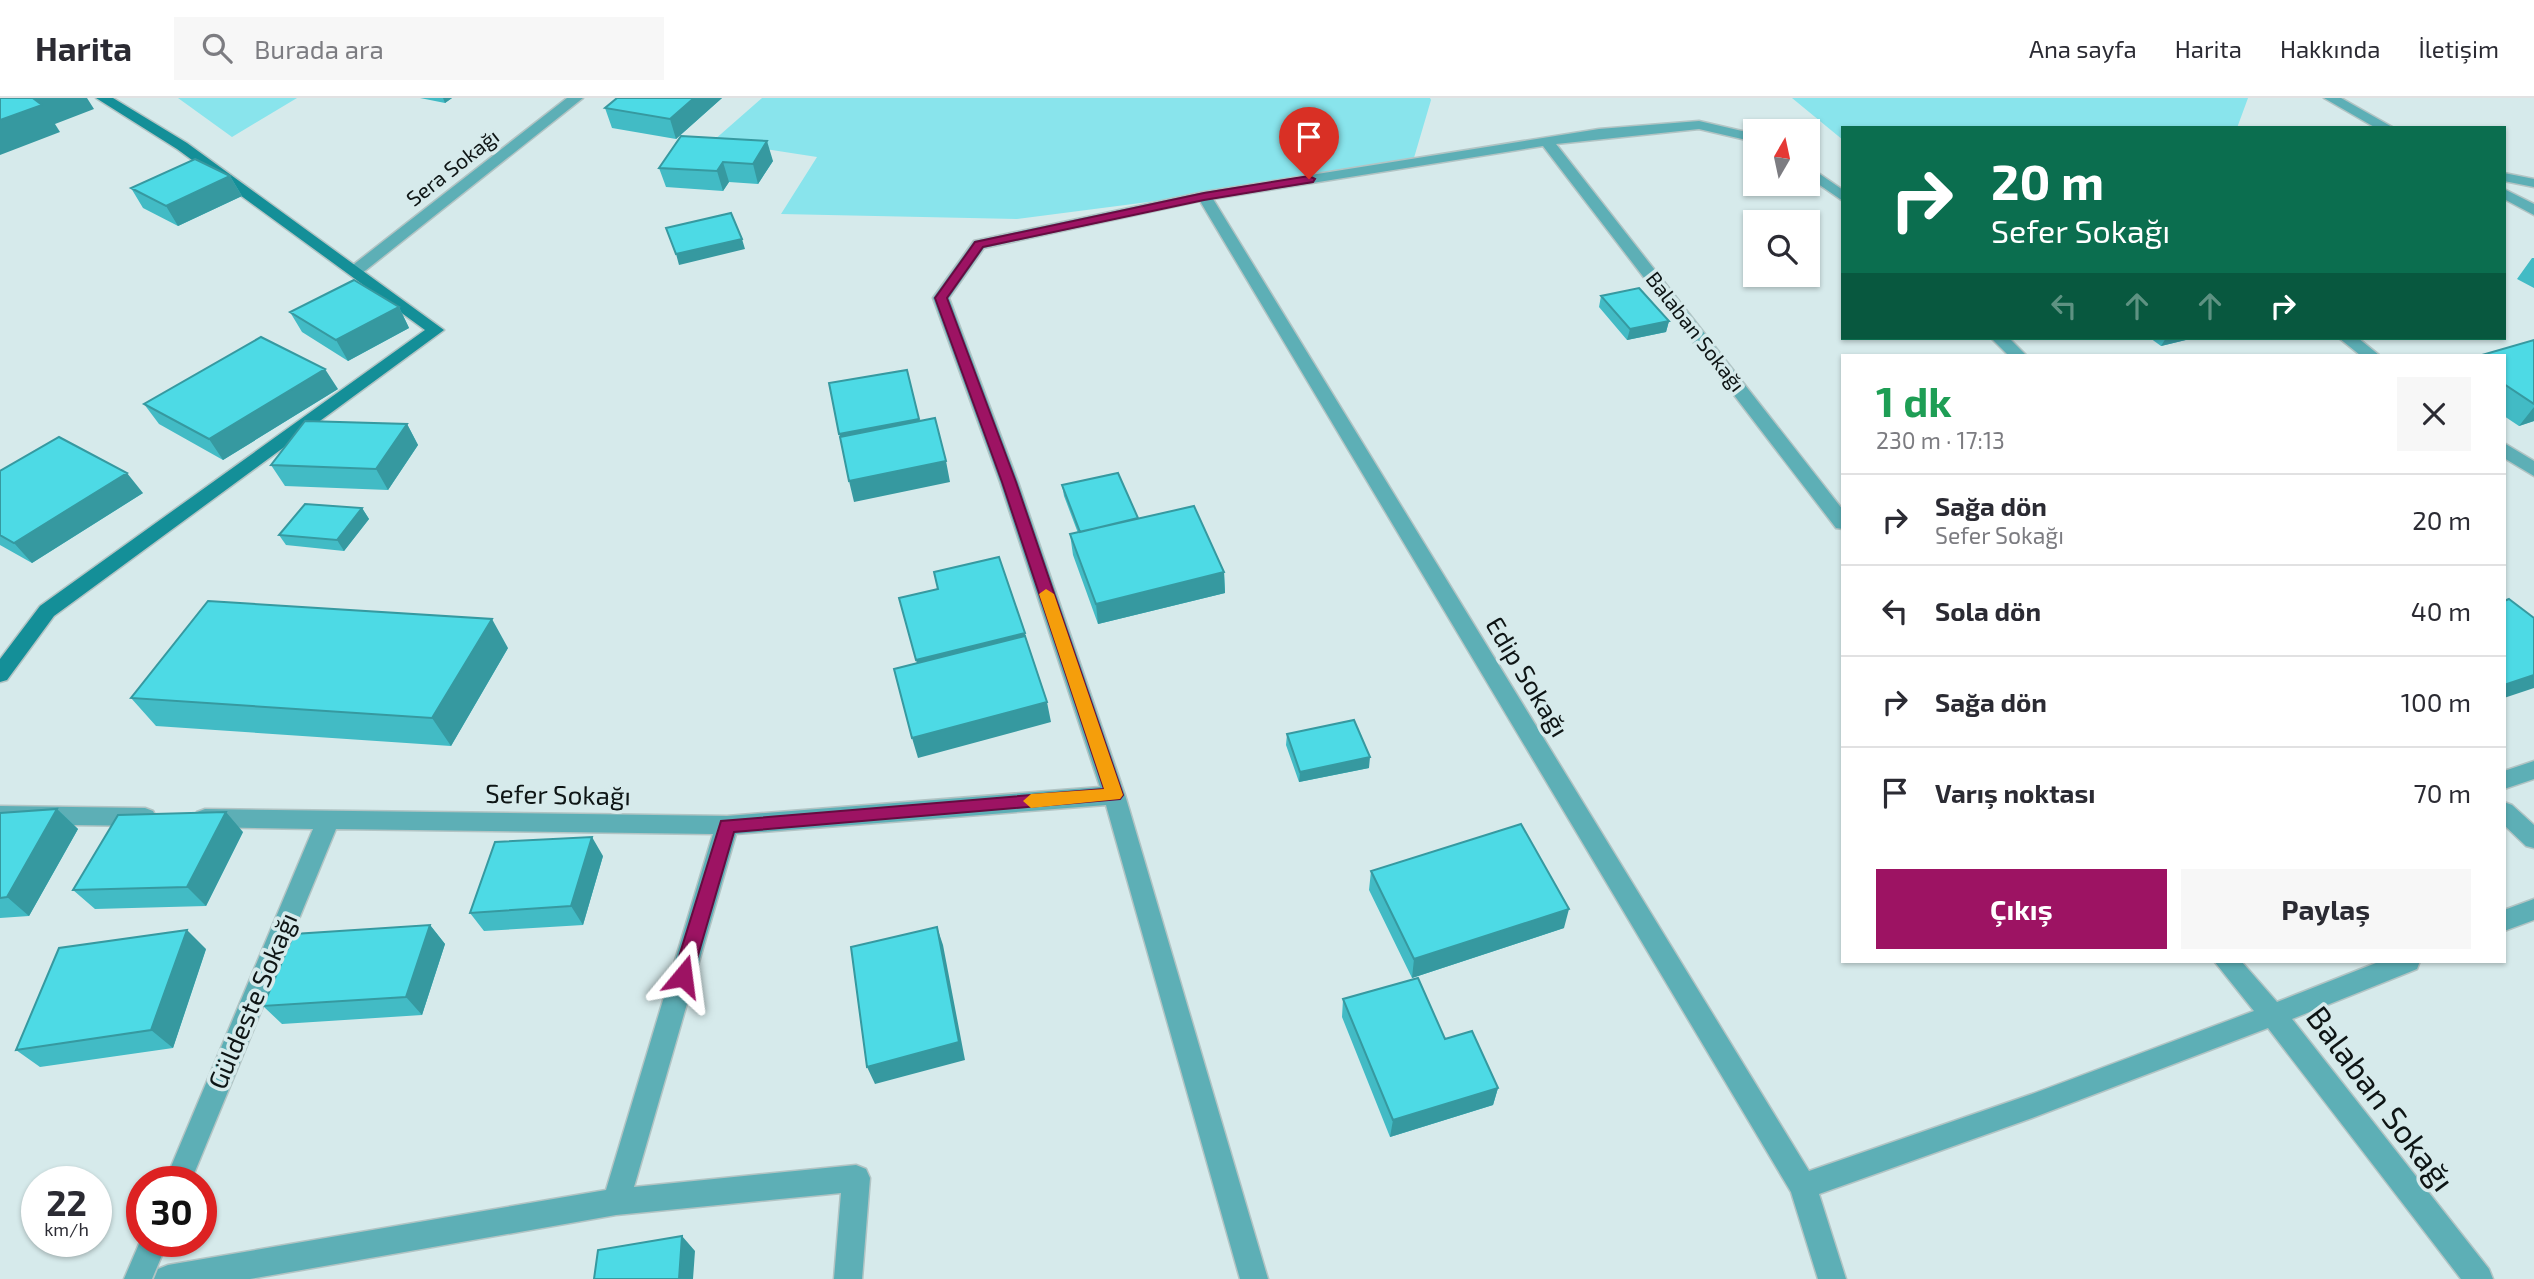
<!DOCTYPE html>
<html lang="tr">
<head>
<meta charset="utf-8">
<style>
  :root { --surface:#fff; --page:#f7f7f7; --text:#2b2b33; --muted:#7c7c81; --line:#e1e1e2; --accent:#9d1363 }
  body { margin:0; font-family:"Exo 2",sans-serif; background:var(--page); color:var(--text); height:100vh; display:flex; flex-direction:column; font-size:26px; white-space:nowrap }
  * { box-sizing:border-box; margin:0 }
  p { font-size:23px; color:var(--muted) }
  .icon { flex:none; width:38px; height:38px; fill:none; stroke:currentColor; stroke-width:2; stroke-linecap:round; stroke-linejoin:round }
  .map { position:relative; flex:1; overflow:hidden }
  .panel { position:absolute; left:1841px; top:256px; width:665px; height:609px; display:flex; flex-direction:column; background:var(--surface); border-radius:0px; box-shadow:0 2px 5px #0004 }
  .panel>* { flex:none }
  .hud { position:absolute; left:1841px; top:28px; width:665px; height:214px; border-radius:0px; box-shadow:0 2px 5px #0004; background:#0b6e4f; color:#fff; overflow:hidden }
  .needle { width:46px; rotate:9deg }
  .controls { position:absolute; left:1743px; top:21px; display:grid; gap:14px }
  .controls a { display:grid; place-items:center; width:77px; height:77px; border-radius:0px; background:var(--surface); box-shadow:0 2px 5px #0004; font-size:35px }
  .speed { position:absolute; left:21px; top:1068px; display:flex; gap:14px; font-size:35px; font-weight:700; text-align:center }
  .speed>* { display:grid; place-content:center; width:91px; height:91px; border-radius:50%; background:var(--surface); box-shadow:0 2px 5px #0004; line-height:1 }
  .speed small { font-size:18px; font-weight:400 }
  .speed .limit { border:10px solid #d22; background:#fff; color:#111 }
  .pin { position:absolute; display:grid; place-items:center; width:60px; height:60px; color:#fff; margin:-72px -30px; border-radius:50% 50% 50% 0; rotate:-45deg; box-shadow:0 0 7px #0007 }
  .pin .icon { rotate:45deg }
  .me { position:absolute; width:77px; margin:-38px; rotate:16deg; stroke-linejoin:round; filter:drop-shadow(0 0 5px #0008) }
  .turn { display:flex; align-items:center; gap:24px; height:147px; padding:0 35px; font-size:32px }
  .turn .icon { width:91px; height:91px; stroke-width:2.5 }
  .turn b { display:block; font-size:49px; line-height:60px }
  .lanes { display:flex; align-items:center; height:66px; padding:0 35px; background:#0003; justify-content:center; gap:35px; direction:ltr }
  .lanes .off { opacity:.35 }
  .round { display:grid; place-items:center; flex:none; width:74px; height:74px; border-radius:0px; background:var(--page) }
  .head { display:flex; align-items:center; justify-content:space-between; height:119px; padding:0 35px }
  h1 { font-size:42px; font-weight:700; line-height:52px; color:#1e9e55 }
  .primary-button { display:flex; gap:14px; margin-top:auto; padding:14px 35px }
  .primary-button a { flex:1; height:80px; border-radius:0px; background:var(--accent); color:#fff; font-size:28px; font-weight:700; line-height:80px; text-align:center }
  .primary-button a+a { background:var(--page); color:var(--text) }
  ul { padding:0; list-style:none }
  li { display:flex; align-items:center; gap:21px; height:91px; padding:0 35px; border-top:2px solid var(--line) }
  li div { flex:1 }
  li b { display:block; font-size:26px }
  li em { font-style:normal }
  header { display:flex; align-items:center; gap:42px; box-sizing:border-box; height:98px; padding:0 35px; background:var(--surface); border-bottom:2px solid var(--line) }
  header strong { font-size:33px }
  nav { display:flex; gap:38px; margin-inline-start:auto; font-size:24px }
  .search { width:490px; height:63px; background:var(--page); display:flex; align-items:center; gap:18px; box-sizing:border-box; padding:0 24px; border-radius:0px; color:var(--muted); font-size:26px }
  .map>svg:first-child { display:block }
  .green { fill:#89e4ec }
  .lines { fill:none; stroke-linecap:round; stroke-linejoin:round }
  .street-casing { stroke:#b2c4c4; stroke-width:3 }
  .secondary-casing { stroke:#b2c4c4; stroke-width:3 }
  .street { fill:#5dafb6; fill-rule:evenodd }
  .secondary { fill:#148f98; fill-rule:evenodd }
  .wall { fill:#42bbc5 }
  .shaded-wall { fill:#3699a0 }
  .building { fill:#4ddae5; stroke:#3699a0; stroke-width:2 }
  .route { fill:#9d1363; stroke:#660c40; stroke-width:2 }
  .slow { fill:#f59e0b }
  .labels { text-anchor:middle; stroke-width:7; stroke-linejoin:round; paint-order:stroke }
  .far-street-label { font-size:21px; fill:#0e1515; stroke:#d6eaeb }
  .street-label { font-size:26px; fill:#0e1515; stroke:#d6eaeb }
  .near-street-label { font-size:32px; fill:#0e1515; stroke:#d6eaeb }
</style>
</head>
<body>
<header>
<strong>Harita</strong>
<div class="search"><svg class="icon" aria-label="search" viewBox="0 0 24 24"><circle cx="10" cy="10" r="6"/><path d="M15 15l6 6"/></svg>Burada ara</div>
<nav><a>Ana sayfa</a><a>Harita</a><a>Hakkında</a><a>İletişim</a></nav>
</header>
<div class="map">
<svg width="2534" height="1181" viewBox="0 0 2534 1181">
  <rect width="100%" height="100%" fill="#d6eaeb"/>
  <path class="green" d="M178,0H297L232,39Z
    M762,0H1430L1431,2L1411,70L1017,121L781,116L817,59L713,43Z
    M1792,0H2248L2237,30H1843V42Z"/>
  <g class="lines">
    <g class="street-casing">
      <path id="street" d="M567,0H583L361,176H349V170Z
        M2324,0H2341L2394,30H2376Z
        M1699,23L1755,36V44L1699,31L1556,46L1843,412V431L1836,430L1543,48L1213,101L1809,1073L2032,996L2254,913L2214,863H2241L2277,904L2381,863H2420L2417,871L2292,921L2489,1171L2493,1181H2461L2268,930L2032,1020L1819,1096L1846,1181H1818L1791,1094L1200,103L984,150L949,200L1018,384L1125,697L1268,1181H1240L1106,707L736,736L634,1089L856,1067L866,1071L870,1080L862,1181H834L841,1095L616,1117L250,1181H154L158,1171L168,1167L606,1092L713,736L336,731L191,1083H165L313,731L205,729L197,726L194,720L197,714L205,711L727,718L1100,689L1000,384L933,200L974,143L1204,94L1599,31Z
        M1808,68L1843,92V103L1808,79Z
        M2504,75L2534,81V89L2504,83Z
        M2504,91L2534,106V117L2504,101Z
        M1991,240H2009L2026,257H2008Z
        M2339,240H2358L2379,257H2360Z
        M2504,345L2534,363V378L2504,360Z
        M2534,663V681L2504,691V673Z
        M2504,704L2512,707L2534,727V750L2526,748L2504,727Z
        M0,708L145,710L153,713L156,719L153,725L145,728L0,726Z
        M2534,801V822L2504,833V812Z
        M142,1139V1143H168L152,1181H124Z"/>
    </g>
    <g class="secondary-casing">
      <path id="secondary" d="M96,0H113L187,45L444,232L54,518L7,582L0,584V561L40,508L425,232L177,51Z"/>
    </g>
    <use href="#street" class="street"/>
    <use href="#secondary" class="secondary"/>
  </g>
  <path class="wall" d="M420,0H452L445,5Z
    M617,0H722L676,41L612,30L605,10Z
    M681,38L773,63L758,86L729,84L723,93L666,89L659,70Z
    M230,78L242,98L178,128L143,110L131,90Z
    M2532,160H2534V190L2517,181Z
    M1601,198L1669,223L1666,234L1627,242L1599,209Z
    M399,209L409,230L348,263L302,234L290,214Z
    M2150,240H2194L2161,248Z
    M2534,242V323L2519,328L2504,318V257Z
    M338,291L223,362L159,326L144,306Z
    M407,326L418,347L388,392L285,388L271,367Z
    M0,373L143,395L32,465L0,447Z
    M1062,387L1138,421L1224,474L1225,495L1098,526L1073,457L1070,436L1078,435L1064,398Z
    M362,410L369,421L344,453L286,447L279,437Z
    M508,550L451,648L156,628L131,600Z
    M1287,636L1369,670L1299,684L1286,647Z
    M57,711L78,731L29,818L0,820V715Z
    M243,734L206,808L95,811L73,792Z
    M603,758L583,827L484,833L470,815Z
    M1371,773L1564,830L1412,880L1369,792Z
    M430,827L445,846L422,917L282,926L263,908Z
    M206,851L173,950L40,969L16,952Z
    M1343,901L1445,941L1498,990L1493,1007L1390,1039L1342,919Z"/>
  <path class="shaded-wall" d="M35,0H87L94,11L55,26L60,34L0,57V22Z
    M443,0H452L445,5Z
    M694,0H722L676,41L670,21Z
    M767,43L773,63L758,86L753,66Z
    M723,64L729,84L723,93L717,73Z
    M230,78L242,98L178,128L166,108Z
    M742,141L745,151L679,167L676,156Z
    M399,209L409,230L348,263L336,242Z
    M1669,223L1666,234L1627,242L1630,231Z
    M2166,240H2194L2161,248Z
    M325,271L338,291L223,362L209,341Z
    M2534,309V323L2519,328Z
    M919,321L923,342L845,356L839,336Z
    M407,326L418,347L388,392L376,371Z
    M946,363L950,384L854,404L849,383Z
    M127,375L143,395L32,465L14,445Z
    M362,410L369,421L344,453L337,442Z
    M1224,474L1225,495L1098,526L1096,506Z
    M492,521L508,550L451,648L432,620Z
    M1025,535L1029,555L921,582L916,562Z
    M2534,577V590L2504,600V587Z
    M1047,604L1051,624L918,660L912,640Z
    M1370,659L1369,670L1299,684L1300,674Z
    M57,711L78,731L29,818L7,799Z
    M226,714L243,734L206,808L187,789Z
    M592,739L603,758L583,827L571,808Z
    M1569,811L1564,830L1412,880L1414,861Z
    M430,827L445,846L422,917L406,899Z
    M937,829L943,847L965,962L875,986L867,969Z
    M187,832L206,851L173,950L151,932Z
    M1498,990L1493,1007L1390,1039L1393,1022Z
    M682,1138L695,1153L693,1181H679Z"/>
  <path class="building" d="M0,0H35L34,1L42,7L0,22Z
    M617,0H694L670,21L605,10Z
    M681,38L767,43L753,66L723,64L717,73L659,70Z
    M195,61L230,78L166,108L131,90Z
    M731,115L742,141L676,156L666,130Z
    M354,182L399,209L336,242L290,214Z
    M1639,190L1669,223L1630,231L1601,198Z
    M261,239L325,271L209,341L144,306Z
    M2534,242V306L2504,286V257H2482Z
    M907,272L919,321L839,336L829,285Z
    M935,320L946,363L849,383L840,339Z
    M305,323L407,326L376,371L271,367Z
    M59,339L127,375L14,445L0,437V373Z
    M1118,375L1138,420L1080,434L1062,387Z
    M305,406L362,410L337,442L279,437Z
    M1194,408L1224,474L1096,506L1070,436Z
    M999,459L1025,535L916,562L899,500L938,491L934,474Z
    M2509,501L2534,520V577L2504,587V503Z
    M208,503L492,521L432,620L131,600Z
    M1025,538L1047,604L912,640L894,571Z
    M1354,622L1370,659L1300,674L1287,636Z
    M57,711L7,799L0,800V715Z
    M226,714L187,789L73,792L118,717Z
    M1521,726L1569,811L1414,861L1371,773Z
    M592,739L571,808L470,815L495,744Z
    M430,827L406,899L263,908L294,836Z
    M937,829L959,944L867,969L851,849Z
    M187,832L151,932L16,952L59,850Z
    M1418,880L1445,941L1472,933L1498,990L1393,1022L1343,901Z
    M682,1138L679,1181H594L598,1152Z"/>
  <path class="route" d="M1309,78L1315,81L1313,84L1204,102L983,149L947,200L1016,384L1123,697L1120,701L734,734L692,878L689,884H676L673,878L721,723L1104,691L1002,384L935,200L975,144L1204,95Z"/>
  <path class="slow" d="M1046,491L1054,496L1123,697L1120,701L1031,710L1023,703L1031,696L1104,691L1039,496Z"/>
  <g class="labels">
    <g class="far-street-label">
      <text transform="translate(453 70) rotate(-38)" y="7">Sera Sokağı</text>
      <text transform="translate(1695 234) rotate(52)" y="7">Balaban Sokağı</text>
    </g>
    <g class="street-label">
      <text transform="translate(1527 579) rotate(59)" y="9">Edip Sokağı</text>
      <text transform="translate(558 697) rotate(1)" y="9">Sefer Sokağı</text>
      <text transform="translate(253 903) rotate(-67)" y="9">Güldeste Sokağı</text>
    </g>
    <g class="near-street-label">
      <text transform="translate(2380 1001) rotate(53)" y="11">Balaban Sokağı</text>
    </g>
  </g>
</svg>
<div class="controls">
<a><svg class="needle" viewBox="-14 -14 28 28"><path d="M0-13l5 13h-10z" fill="#e53935"/><path d="M0 13l5-13h-10z" fill="#7c7c81"/></svg></a>
<a><svg class="icon" aria-label="search" viewBox="0 0 24 24"><circle cx="10" cy="10" r="6"/><path d="M15 15l6 6"/></svg></a>
</div>
<div class="speed"><div>22<small>km/h</small></div><div class="limit">30</div></div>
<div class="pin" style="left:1309px;top:81px;background:#d93025"><svg class="icon" aria-label="arrive" viewBox="0 0 24 24"><path d="M6 21V4h12l-3 4 3 4H6"/></svg></div>
<svg class="me" style="left:683px;top:878px" viewBox="-20 -20 40 40"><path d="M0-17L14 15 0 8-14 15z" fill="#9d1363" stroke="#fff" stroke-width="4"/></svg>
<div class="hud">
<div class="turn"><svg class="icon" aria-label="right" viewBox="0 0 24 24"><path d="M7 20v-9h11M14 6l5 5-5 5"/></svg><div><b>20 m</b>Sefer Sokağı</div></div>
<div class="lanes"><svg class="icon off" aria-label="left" viewBox="0 0 24 24"><path d="M17 20v-9H6M10 6l-5 5 5 5"/></svg><svg class="icon off" aria-label="ahead" viewBox="0 0 24 24"><path d="M12 20V5M6 11l6-6 6 6"/></svg><svg class="icon off" aria-label="ahead" viewBox="0 0 24 24"><path d="M12 20V5M6 11l6-6 6 6"/></svg><svg class="icon" aria-label="right" viewBox="0 0 24 24"><path d="M7 20v-9h11M14 6l5 5-5 5"/></svg></div>
</div>
<section class="panel">
<div class="head"><div><h1>1 dk</h1><p>230 m · 17:13</p></div><a class="round"><svg class="icon" aria-label="close" viewBox="0 0 24 24"><path d="M6 6l12 12M18 6L6 18"/></svg></a></div>
<ul>
<li><svg class="icon" aria-label="right" viewBox="0 0 24 24"><path d="M7 20v-9h11M14 6l5 5-5 5"/></svg><div><b>Sağa dön</b><p>Sefer Sokağı</p></div><em>20 m</em></li>
<li><svg class="icon" aria-label="left" viewBox="0 0 24 24"><path d="M17 20v-9H6M10 6l-5 5 5 5"/></svg><div><b>Sola dön</b></div><em>40 m</em></li>
<li><svg class="icon" aria-label="right" viewBox="0 0 24 24"><path d="M7 20v-9h11M14 6l5 5-5 5"/></svg><div><b>Sağa dön</b></div><em>100 m</em></li>
<li><svg class="icon" aria-label="arrive" viewBox="0 0 24 24"><path d="M6 21V4h12l-3 4 3 4H6"/></svg><div><b>Varış noktası</b></div><em>70 m</em></li>
</ul>
<div class="primary-button"><a>Çıkış</a><a>Paylaş</a></div>
</section>
</div>
</body>
</html>
